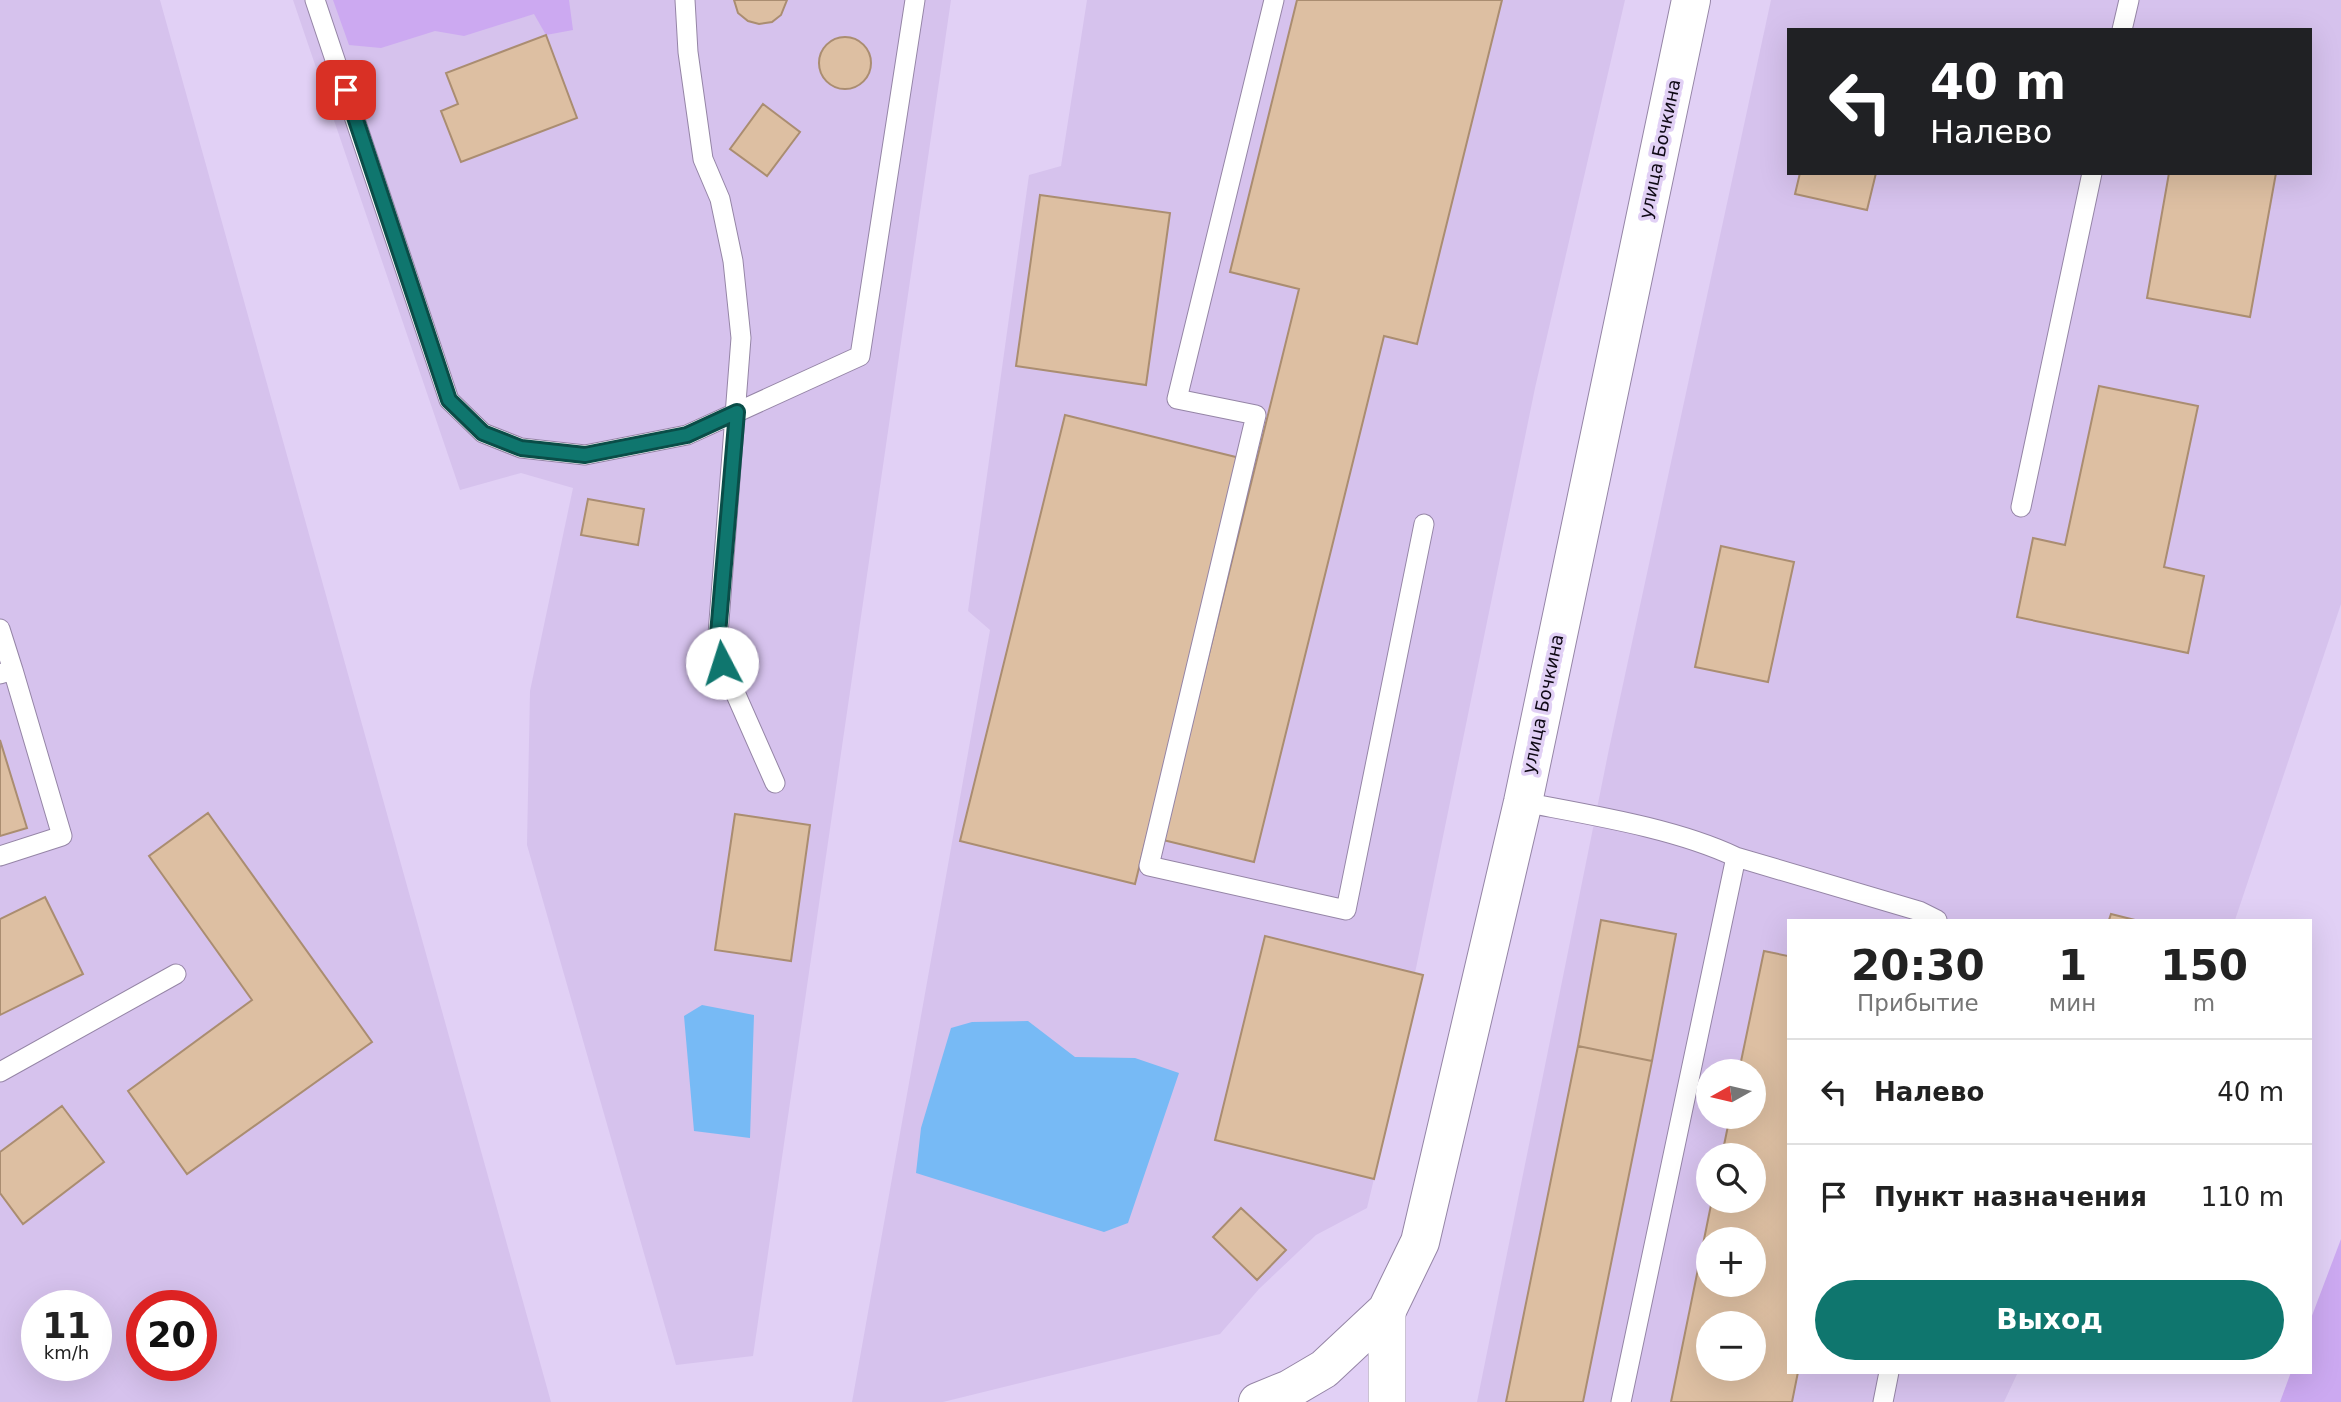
<!DOCTYPE html>
<html lang="ru">
<head>
<meta charset="utf-8">
<style>
  :root { --surface:#fff; --page:#f6f6f6; --text:#222; --muted:#767676; --line:#e0e0e0; --accent:#0f766e }
  body { margin:0; font-family:"DejaVu Sans",sans-serif; background:var(--page); color:var(--text); height:100vh; display:flex; flex-direction:column; font-size:26px; white-space:nowrap }
  * { box-sizing:border-box; margin:0 }
  p { font-size:23px; color:var(--muted) }
  .icon { flex:none; width:38px; height:38px; fill:none; stroke:currentColor; stroke-width:2; stroke-linecap:round; stroke-linejoin:round }
  .map { position:relative; flex:1; overflow:hidden }
  .details { position:absolute; left:1787px; top:919px; width:525px; height:455px; display:flex; flex-direction:column; background:var(--surface); border-radius:0px; box-shadow:0 7px 28px #0002 }
  .details>* { flex:none }
  .top-card { position:absolute; left:1787px; top:28px; width:525px; height:147px; border-radius:0px; box-shadow:0 7px 28px #0002; background:#202124; color:#fff; overflow:hidden }
  .needle { width:46px; rotate:262deg }
  .tools { position:absolute; left:1696px; top:1059px; display:grid; gap:14px }
  .tools a { display:grid; place-items:center; width:70px; height:70px; border-radius:50%; background:var(--surface); box-shadow:0 7px 28px #0002; font-size:35px }
  .speed { position:absolute; left:21px; top:1290px; display:flex; gap:14px; font-size:35px; font-weight:700; text-align:center }
  .speed>* { display:grid; place-content:center; width:91px; height:91px; border-radius:50%; background:var(--surface); box-shadow:0 7px 28px #0002; line-height:1 }
  .speed small { font-size:18px; font-weight:400 }
  .speed .limit { border:10px solid #d22; background:#fff; color:#111 }
  .pin { position:absolute; display:grid; place-items:center; width:60px; height:60px; color:#fff; margin:-30px; border-radius:14px; box-shadow:0 4px 10px #0006 }
  .me { position:absolute; width:77px; margin:-38px; rotate:355deg; stroke-linejoin:round; filter:drop-shadow(0 0 5px #0008) }
  .turn { display:flex; align-items:center; gap:24px; height:147px; padding:0 28px; font-size:32px }
  .turn .icon { width:91px; height:91px; stroke-width:2.5 }
  .turn b { display:block; font-size:49px; line-height:60px }
  .eta { display:flex; justify-content:space-evenly; align-items:center; height:119px; text-align:center }
  .eta b { font-size:42px; font-weight:700; line-height:49px }
  .cta { display:flex; gap:14px; margin-top:auto; padding:14px 28px }
  .cta a { flex:1; height:80px; border-radius:42px; background:var(--accent); color:#fff; font-size:28px; font-weight:700; line-height:80px; text-align:center }
  ul { padding:0; list-style:none }
  li { display:flex; align-items:center; gap:21px; height:105px; padding:0 28px; border-top:2px solid var(--line) }
  li div { flex:1 }
  li b { display:block; font-size:26px }
  li em { font-style:normal }
  .map>svg:first-child { display:block }
  .built { fill:#d6c2ed; fill-rule:evenodd }
  .green { fill:#cca9f1 }
  .water { fill:#77baf5 }
  .building { fill:#ddbfa2; stroke:#aa8d71; stroke-width:2; fill-rule:evenodd }
  .lines { fill:none; stroke-linecap:round; stroke-linejoin:round }
  .lane-casing { stroke:#9585a6; stroke-width:21 }
  .street-casing { stroke:#9585a6; stroke-width:38 }
  .secondary-casing { stroke:#9585a6; stroke-width:40 }
  .lane { stroke:#fff; stroke-width:19 }
  .street { stroke:#fff; stroke-width:37 }
  .secondary { stroke:#fff; stroke-width:38 }
  .route-casing { stroke:#0a4d48; stroke-width:18 }
  .route { stroke:#0f766e; stroke-width:12 }
  .labels { text-anchor:middle; stroke-width:7; stroke-linejoin:round; paint-order:stroke }
  .street-label { font-size:18px; fill:#0f0915; stroke:#e1d0f5 }
</style>
</head>
<body>
<div class="map">
<svg width="2341" height="1402" viewBox="0 0 2341 1402">
  <rect width="100%" height="100%" fill="#e1d0f5"/>
  <path class="built" d="M0,0H160L551,1402H0ZM37,1306H96V1365H37ZM142,1306H201V1365H142Z
    M293,0H951L753,1356L676,1365L527,845L530,691L573,488L521,473L460,490Z
    M1087,0H1625L1535,388L1415,973L1423,975L1367,1208L1316,1235L1259,1289L1220,1334L943,1402H852L990,630L968,611L1029,175L1061,166Z
    M1771,0H2341V604L2235,920H1788V1372H2018L2004,1402H1477L1609,749ZM1788,30H2310V173H1788ZM1708,1071H1754V1116H1708ZM1708,1155H1754V1200H1708ZM1708,1239H1754V1284H1708ZM1708,1323H1754V1368H1708Z"/>
  <path class="green" d="M333,0H569L573,30L546,35L534,14L464,36L435,31L381,48L349,45Z
    M2341,1239V1402H2280L2291,1372H2310V1321Z"/>
  <path class="water" d="M702,1005L754,1015L750,1138L694,1131L684,1016Z
    M1028,1021L1075,1057L1135,1058L1179,1073L1128,1223L1104,1232L916,1173L921,1128L951,1028L972,1022Z"/>
  <path class="building" d="M734,0H787L781,15L772,22L759,24L748,21L738,13Z
    M1297,0H1502L1417,344L1384,336L1254,862L1163,840L1299,289L1230,272Z
    M546,35L577,118L461,162L441,111L458,104L446,73Z
    M819 63a26 26 0 1 1 52 0a26 26 0 1 1-52 0Z
    M763,104L800,132L767,176L730,149Z
    M1800,173H1876L1867,210L1795,194Z
    M2169,173H2276L2250,317L2147,298Z
    M1040,195L1170,213L1146,385L1016,366Z
    M2099,386L2198,406L2164,567L2204,576L2188,653L2017,617L2033,538L2065,545Z
    M1065,415L1240,458L1135,884L960,841Z
    M588,499L644,509L638,545L581,535Z
    M1721,546L1794,562L1768,682L1695,667Z
    M0,740L27,828L0,836Z
    M208,813L372,1042L187,1174L128,1091L252,1000L149,856Z
    M735,814L810,825L791,961L715,950Z
    M45,897L83,974L0,1015V919Z
    M2111,914L2135,920H2109Z
    M1601,920L1676,934L1652,1061L1578,1046Z
    M1265,936L1423,975L1374,1179L1215,1140Z
    M1764,951L1788,956V1372H1798L1792,1402H1671L1712,1200H1754V1155H1722L1730,1116H1754V1071H1739ZM1708,1239H1754V1284H1708ZM1708,1323H1754V1368H1708Z
    M1578,1046L1652,1061L1583,1402H1506Z
    M62,1106L104,1162L23,1224L0,1193V1152Z
    M1241,1208L1286,1250L1257,1280L1213,1237Z"/>
  <g class="lines">
    <g class="lane-casing">
      <path id="lane" d="M315,0L449,400L483,433L521,448L585,455L687,435L860,356L915,0
        M685,0L688,52L703,159L720,199L733,261L741,338L718,634L722,663L775,783
        M1274,0L1177,399L1256,415L1149,866L1346,910L1424,524
        M2122,30L2129,0
        M2021,507L2092,173
        M0,629L13,670L0,674
        M1523,802C1590,815 1675,828 1736,857L1919,911L1937,920
        M0,856L62,836L13,670
        M0,1072L176,974
        M1621,1402L1736,857
        M1883,1402L1889,1372"/>
    </g>
    <g class="street-casing">
      <path id="street" d="M1387,1402V1310"/>
    </g>
    <g class="secondary-casing">
      <path id="secondary" d="M1258,1402L1290,1389L1324,1369L1387,1310L1420,1242L1523,802L1691,0"/>
    </g>
    <use href="#lane" class="lane"/>
    <use href="#street" class="street"/>
    <use href="#secondary" class="secondary"/>
  </g>
  <g class="lines">
    <g class="route-casing">
      <path id="route" d="M346,90L449,400L483,433L521,448L585,455L687,435L737,412L718,634L722,663"/>
    </g>
    <use href="#route" class="route"/>
  </g>
  <g class="labels">
    <g class="street-label">
      <text transform="translate(1660 149) rotate(-78)" y="6">улица Бочкина</text>
      <text transform="translate(1543 704) rotate(-78)" y="6">улица Бочкина</text>
    </g>
  </g>
</svg>
<div class="tools">
<a><svg class="needle" viewBox="-14 -14 28 28"><path d="M0-13l5 13h-10z" fill="#e53935"/><path d="M0 13l5-13h-10z" fill="#767676"/></svg></a>
<a><svg class="icon" aria-label="search" viewBox="0 0 24 24"><circle cx="10" cy="10" r="6"/><path d="M15 15l6 6"/></svg></a>
<a>+</a>
<a>−</a>
</div>
<div class="speed"><div>11<small>km/h</small></div><div class="limit">20</div></div>
<div class="pin" style="left:346px;top:90px;background:#d93025"><svg class="icon" aria-label="arrive" viewBox="0 0 24 24"><path d="M6 21V4h12l-3 4 3 4H6"/></svg></div>
<svg class="me" style="left:722px;top:663px" viewBox="-20 -20 40 40"><circle r="19" fill="#fff"/><path d="M0-13L10 11 0 6-10 11z" fill="#0f766e"/></svg>
<div class="top-card">
<div class="turn"><svg class="icon" aria-label="left" viewBox="0 0 24 24"><path d="M17 20v-9H6M10 6l-5 5 5 5"/></svg><div><b>40 m</b>Налево</div></div>
</div>
<section class="details">
<div class="eta">
<div><b>20:30</b><p>Прибытие</p></div>
<div><b>1</b><p>мин</p></div>
<div><b>150</b><p>m</p></div>
</div>
<ul>
<li><svg class="icon" aria-label="left" viewBox="0 0 24 24"><path d="M17 20v-9H6M10 6l-5 5 5 5"/></svg><div><b>Налево</b></div><em>40 m</em></li>
<li><svg class="icon" aria-label="arrive" viewBox="0 0 24 24"><path d="M6 21V4h12l-3 4 3 4H6"/></svg><div><b>Пункт назначения</b></div><em>110 m</em></li>
</ul>
<div class="cta"><a>Выход</a></div>
</section>
</div>
</body>
</html>
